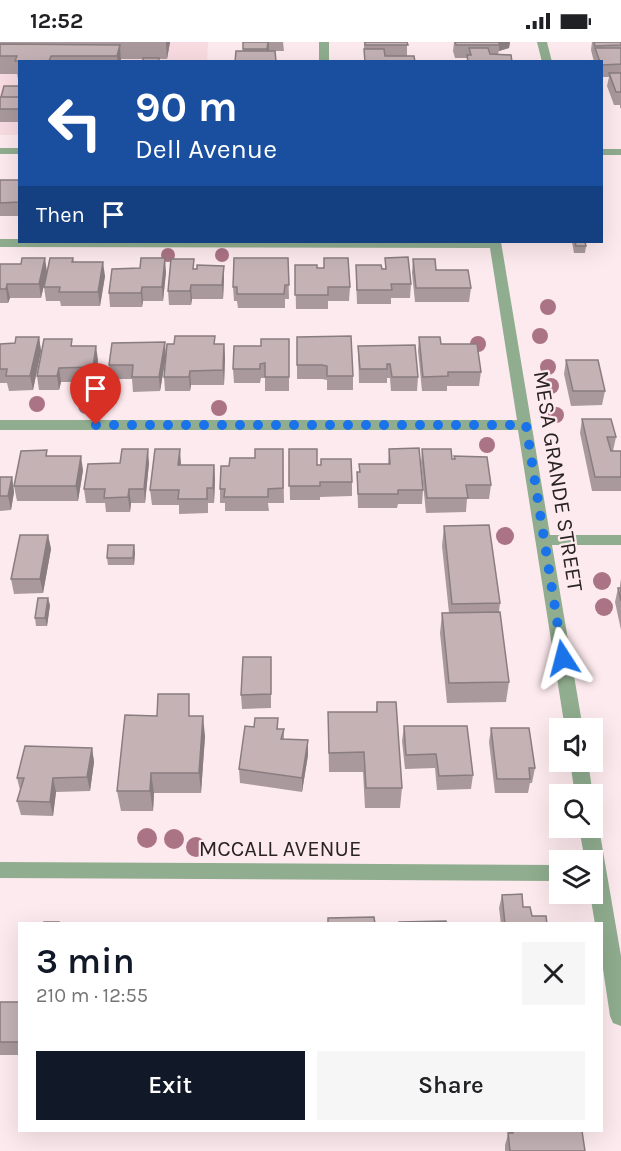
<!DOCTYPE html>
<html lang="en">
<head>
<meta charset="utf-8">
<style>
  :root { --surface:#fff; --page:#f6f6f6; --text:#202124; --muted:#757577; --accent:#111827 }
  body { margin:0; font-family:Karla,sans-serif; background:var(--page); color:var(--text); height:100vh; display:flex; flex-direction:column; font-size:22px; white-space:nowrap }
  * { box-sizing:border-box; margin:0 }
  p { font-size:20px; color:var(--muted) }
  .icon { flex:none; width:33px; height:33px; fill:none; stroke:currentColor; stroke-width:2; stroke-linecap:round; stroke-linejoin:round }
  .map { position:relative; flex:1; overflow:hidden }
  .side { position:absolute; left:18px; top:880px; width:585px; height:210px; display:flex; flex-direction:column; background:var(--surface); border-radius:0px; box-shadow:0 6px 24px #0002 }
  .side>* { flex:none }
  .top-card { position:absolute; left:18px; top:18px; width:585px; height:183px; border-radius:0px; box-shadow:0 6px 24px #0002; background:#1a4fa0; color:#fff; overflow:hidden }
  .fabs { position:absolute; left:549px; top:676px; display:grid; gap:12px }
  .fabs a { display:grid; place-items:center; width:54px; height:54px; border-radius:0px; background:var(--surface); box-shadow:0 6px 24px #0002; font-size:30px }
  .pin { position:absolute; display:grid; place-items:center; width:51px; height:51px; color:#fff; margin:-62px -26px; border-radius:50% 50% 50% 0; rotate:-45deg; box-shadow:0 0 6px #0007 }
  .pin .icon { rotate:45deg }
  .me { position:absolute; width:66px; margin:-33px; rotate:351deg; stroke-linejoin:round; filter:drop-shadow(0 0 4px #0008) }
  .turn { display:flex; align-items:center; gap:21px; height:126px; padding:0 18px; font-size:27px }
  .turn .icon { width:78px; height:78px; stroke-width:2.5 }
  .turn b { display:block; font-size:42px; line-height:51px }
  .then { display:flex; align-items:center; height:57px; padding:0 18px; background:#0003; gap:12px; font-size:22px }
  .round { display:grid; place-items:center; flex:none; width:63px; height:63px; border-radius:0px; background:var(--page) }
  .head { display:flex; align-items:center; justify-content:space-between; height:102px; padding:0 18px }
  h1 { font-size:36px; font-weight:600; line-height:45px; color:var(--accent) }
  .primary-button { display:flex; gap:12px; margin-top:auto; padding:12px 18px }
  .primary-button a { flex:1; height:69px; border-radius:0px; background:var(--accent); color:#fff; font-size:24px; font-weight:600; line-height:69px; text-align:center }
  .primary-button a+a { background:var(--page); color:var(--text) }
  .status { display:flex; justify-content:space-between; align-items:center; height:42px; padding:0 30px; background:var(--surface); direction:ltr }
  .status svg { height:16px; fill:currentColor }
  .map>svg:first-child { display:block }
  .built { fill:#f8dce1 }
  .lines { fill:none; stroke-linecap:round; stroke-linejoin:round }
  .minor { fill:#90ad8f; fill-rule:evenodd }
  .tertiary { fill:#90ad8f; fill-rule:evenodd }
  .tree { fill:#ab7486 }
  .wall { fill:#a9999c }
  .shaded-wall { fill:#897d7f }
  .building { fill:#c4b2b5; stroke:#897d7f; stroke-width:1.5 }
  .route { stroke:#1a73e8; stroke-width:10; stroke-dasharray:0 18 }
  .labels { text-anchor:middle; stroke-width:4.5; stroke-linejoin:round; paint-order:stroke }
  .street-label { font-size:22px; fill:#2a2324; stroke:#fdeaee }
</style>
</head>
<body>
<div class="status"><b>12:52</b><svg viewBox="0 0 49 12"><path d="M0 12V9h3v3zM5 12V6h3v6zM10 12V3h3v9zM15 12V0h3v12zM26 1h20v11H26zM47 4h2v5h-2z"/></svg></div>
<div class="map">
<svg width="621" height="1109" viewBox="0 0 621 1109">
  <rect width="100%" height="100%" fill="#fdeaee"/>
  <path class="built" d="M0,0H208L207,19L20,20L19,93H0Z"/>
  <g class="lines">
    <path class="minor" d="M319,0H329V20H319Z
      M537,0H547L552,20H542Z
      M0,197H20V200H501L550,493H621V503H552L583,687H565L518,388H0V378H517L490,206L0,205Z
      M570,720H588L593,753L592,755L575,753Z
      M592,779L599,786L621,914V984L613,981L610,974L602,920V882H595L590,852H592V819H585L579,786H592Z
      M0,820L560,823V839L0,836Z"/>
    <path class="tertiary" d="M0,106H20V112H0Z
      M602,107H621V113H602Z"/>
  </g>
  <g class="tree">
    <circle cx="168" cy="213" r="7"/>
    <circle cx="222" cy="213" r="7"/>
    <circle cx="548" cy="265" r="8"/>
    <circle cx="540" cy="294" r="8"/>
    <circle cx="478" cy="302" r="8"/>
    <circle cx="548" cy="325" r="8"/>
    <circle cx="551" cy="344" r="8"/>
    <circle cx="37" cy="362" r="8"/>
    <circle cx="86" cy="364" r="8"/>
    <circle cx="219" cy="366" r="8"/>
    <circle cx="556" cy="373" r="8"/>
    <circle cx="487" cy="403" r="8"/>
    <circle cx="505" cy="494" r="9"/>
    <circle cx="602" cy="539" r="9"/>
    <circle cx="604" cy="565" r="9"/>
    <circle cx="147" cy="796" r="10"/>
    <circle cx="174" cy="797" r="10"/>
    <circle cx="196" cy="805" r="10"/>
  </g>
  <path class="wall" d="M0,0H170L167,17H159V20L143,17H121V20H20V37H18L17,32H0Z
    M243,0H283L284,9H269L235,20L243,9Z
    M364,0H407V14L415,20H364Z
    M454,0H510L509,6L499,9L498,12L512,20H467V16H455L453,9Z
    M592,0H621V67L620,65V63H614L607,44L609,35H602V20H594L591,8Z
    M20,44V80H0V55Z
    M0,138H20V174H0Z
    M572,200H585L586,204L585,211H574Z
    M73,216L74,220L105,234L100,264H61L60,259H46L44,245Z
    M288,216L289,257H285V266H238L237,259H234L233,245Z
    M324,216L350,245L349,259H328V267H296L295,223L317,226H324Z
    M385,216L411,242L410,256H391V262H357L356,236V223L385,227Z
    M413,217L471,246L469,260H415L412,231Z
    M0,222L47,230L41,256H10L8,261H0Z
    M224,224V237L223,257H192L191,263H169L168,249L195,227Z
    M166,230L163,259H143L142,265H110L109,251Z
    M39,295L41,309L33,348L9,349L7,341H0V302L15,301Z
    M297,295L353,334V348H327V338L322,337H297Z
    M419,295L441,302L481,330L479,344H447V349H422L418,309Z
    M289,297V349H265V336H261L260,341H234L233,327L261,304Z
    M215,302H224L225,316L224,343H191L190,349H165L164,335Z
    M73,304L98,318L95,340H61L59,348H39L37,334Z
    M358,304L418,335L417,349H391L390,336H387V341H359Z
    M166,314L160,349L133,350L132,337H110L109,323Z
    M566,318L605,349L602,363L571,364L564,332Z
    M582,377L616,395L613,409H621V449H592L580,391Z
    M283,407L284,461H268L269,469H225V461H220V447L229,424Z
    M289,407L317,423L352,440V454L320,455V458H290Z
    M389,407L423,448L422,462H398L397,466H358L357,430H359V422H388Z
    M422,407L452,417H454V414L491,443L489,457H467L466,470L426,471L421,421Z
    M149,421L145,461H131L130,470H106L105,461H86L84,447Z
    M181,423H214L215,437L214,461H208V471L179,472V463H152L150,448Z
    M83,428L78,459H17L14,444Z
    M0,435H12L14,450L11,468L0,469Z
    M444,484L500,561L499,570L509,640L506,660L447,661L440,591L442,571H449L442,504Z
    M48,493L51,507L43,551L14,552L11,537Z
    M135,510L134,523H108L107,516Z
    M621,537V588L615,560L618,546H620V543Z
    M50,563L47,584H36L35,576Z
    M271,615V666L242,667L241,653Z
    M377,660L402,746L400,766H365L363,730H329L328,670H376Z
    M191,674L205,694L201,751H154L153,769H121L117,749Z
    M278,676V687H284V697L308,713L302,750L240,741L239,727L254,685Z
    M404,684L473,733L471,747L437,748L435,726L405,727L402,699Z
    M491,686L535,726L532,741H530L528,751H495L489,700Z
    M92,706L94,720L90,749L56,750L53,774L21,773L17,759L20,748L17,736Z
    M502,853L523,865L532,874L547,882H501L499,866Z
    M0,960H20V1013H0Z
    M509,1089H582L585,1109H505V1103Z"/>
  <path class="shaded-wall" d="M166,0H170L167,17Z
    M268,0H269V9L267,19V7Z
    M498,0H510L509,6L499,9V3Z
    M120,3L121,20H118L117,14Z
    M45,216L47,230L41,256L39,242Z
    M165,216L166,230L163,259L162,245Z
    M103,220L105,234L100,264L98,250Z
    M224,224V237L223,257L222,243Z
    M7,242L10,256L8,261L6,247Z
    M191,243L192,257L191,263L190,249Z
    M142,245L143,259L142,265L141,251Z
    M39,295L41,309L33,348L30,334Z
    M165,300L166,314L160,349L159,335Z
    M224,302L225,316L224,343L223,328Z
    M96,304L98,318L95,340L93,325Z
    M59,326L61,340L59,348L57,334Z
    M190,329L191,343L190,349L189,335Z
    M148,407L149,421L145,461L144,447Z
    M180,407L181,422L180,437L178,423Z
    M81,414L83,428L78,459L76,444Z
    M214,423L215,437L214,461L213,446Z
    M12,435L14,450L11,468L8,454Z
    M129,447L131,461L130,470L128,455Z
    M48,493L51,507L43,551L40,537Z
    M134,503L135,510L134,523L133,516Z
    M48,556L50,563L47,584L45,576Z
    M203,674L205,694L201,751L199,731Z
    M308,698V713L302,750V736Z
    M92,706L94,720L90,749L87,735Z
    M151,731L154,751L153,769L150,749Z
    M53,736L56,750L53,774L50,760Z"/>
  <path class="building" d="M243,0H268L267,7H243Z
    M365,0H407L408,3H365Z
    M455,0H499V3H456Z
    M594,0H621V3L595,4Z
    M0,2L120,3L117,14H51L49,19H15L17,14H0Z
    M469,6H488L490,12L511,13L512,20H468L467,13H471Z
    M595,6H621V22L602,23V20H600Z
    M364,7H384L385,14H414L415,20H365Z
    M236,9H275L276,19L282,20H235Z
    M143,16H159V20H143Z
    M609,31H621V50H616Z
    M4,44H20V55H1Z
    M0,55H20V67H0Z
    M0,138H20V160L0,161Z
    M575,200H585L586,204H576Z
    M408,215L411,242H391L392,248H357L356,223H381L382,227H386L385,216Z
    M22,216H45L39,242H7L6,247H0V222H21Z
    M50,216H73L72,220H103L98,250H59L60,245H44Z
    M141,216H165L162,245H142L141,251H109L112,227L140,226Z
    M234,216H288L289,243H285L284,252H237V245H233Z
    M324,216H348L350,245H328V253H295V223H317V226H324Z
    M171,217H194L193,227H197V223L224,224L222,243H191L190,249H168Z
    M413,217H435L436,228H468L471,246H416Z
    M175,294H215L214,302H224L223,328L190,329L189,335H164L167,302H174Z
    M351,294L353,334H327V324L322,323H297V295Z
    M16,295H39L30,334H6L7,327H0V302L15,301Z
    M419,295H440L441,302H477L481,330H448V334L423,335Z
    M44,297H72L71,304H96L93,325L59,326L57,334H37Z
    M261,297H289V335H265V321L260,322V327H233L234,304H261Z
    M165,300L159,335H132L133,323H109L112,301Z
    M415,303L418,335H392L390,322H387V327H360L358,304Z
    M566,318H598L605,349H573Z
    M582,377H611L616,395H607L611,409H621V435H595Z
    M419,406L423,448H398V452H358L357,430H360L359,422H390L389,407Z
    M122,407H148L144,447H129L128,455L104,456L105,447H84L88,422L120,421Z
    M155,407H180L178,423H214L213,446H207V457H178L179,448H150Z
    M255,407H283V446L268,447V455H224L225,447H220L221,424H229L230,416H255Z
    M289,407H317V423H321V417H351L352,440H320V444H289Z
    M422,407H451L452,417H455L454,414L487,415L491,443H466L468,456H427Z
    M47,408L46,414H81L76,444H14L21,409Z
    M0,435H12L8,454H0Z
    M489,483L500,561L452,562L444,484Z
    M20,493H48L40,537H11Z
    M108,503H134L133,516H107Z
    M618,546H621V559Z
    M38,556H48L45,576H35Z
    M500,570L509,640L449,641L442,571Z
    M243,615H271V652L241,653Z
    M158,652H189V674H203L199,731H151L150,749H117L125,673L157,674Z
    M377,660H396L402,746H366L364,710L329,711L328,670H377Z
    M255,676H278L277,687H284L281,697L308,698L302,736L239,727L245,684L254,685Z
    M404,684H467L473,733L439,734L436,712L406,713Z
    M491,686H529L535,726H529L530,737H497Z
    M25,704L92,706L87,735L53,736L50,760L17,759L24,736H17Z
    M522,852L523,865H530L532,874H546L547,882H505L502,853Z
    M374,875L375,882H328V876Z
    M446,879L447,882H399V880Z
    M44,880H59V882H44Z
    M187,881V882H133Z
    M286,881V882H210Z
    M0,960H20V1000H0Z
    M513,1089H582L585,1109H510L508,1091H513Z"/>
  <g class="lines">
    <path class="route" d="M96,383H526L563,616"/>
  </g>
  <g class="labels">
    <g class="street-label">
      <text transform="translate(559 439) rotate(81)" y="8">MESA GRANDE STREET</text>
      <text x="280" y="814">MCCALL AVENUE</text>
    </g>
  </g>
</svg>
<div class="fabs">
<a><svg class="icon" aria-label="sound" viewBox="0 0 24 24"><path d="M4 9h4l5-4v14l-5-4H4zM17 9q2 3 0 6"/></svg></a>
<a><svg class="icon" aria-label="search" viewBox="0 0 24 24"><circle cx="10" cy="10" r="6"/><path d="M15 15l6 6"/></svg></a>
<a><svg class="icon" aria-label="layers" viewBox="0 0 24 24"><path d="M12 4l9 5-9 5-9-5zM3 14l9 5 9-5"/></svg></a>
</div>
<div class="pin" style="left:96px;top:383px;background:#d93025"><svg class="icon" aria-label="arrive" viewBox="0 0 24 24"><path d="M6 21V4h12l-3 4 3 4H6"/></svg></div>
<svg class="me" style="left:563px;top:616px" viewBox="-20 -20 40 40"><path d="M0-17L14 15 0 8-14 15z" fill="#1a73e8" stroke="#fff" stroke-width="4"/></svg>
<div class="top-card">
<div class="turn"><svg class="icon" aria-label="left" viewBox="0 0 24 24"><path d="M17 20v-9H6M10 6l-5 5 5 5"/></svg><div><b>90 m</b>Dell Avenue</div></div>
<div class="then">Then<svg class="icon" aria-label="arrive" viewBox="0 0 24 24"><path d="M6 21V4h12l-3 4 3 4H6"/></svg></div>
</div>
<section class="side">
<div class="head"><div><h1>3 min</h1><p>210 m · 12:55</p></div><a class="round"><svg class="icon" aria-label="close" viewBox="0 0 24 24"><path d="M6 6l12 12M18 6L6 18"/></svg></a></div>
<div class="primary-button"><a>Exit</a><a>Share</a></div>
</section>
</div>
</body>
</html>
